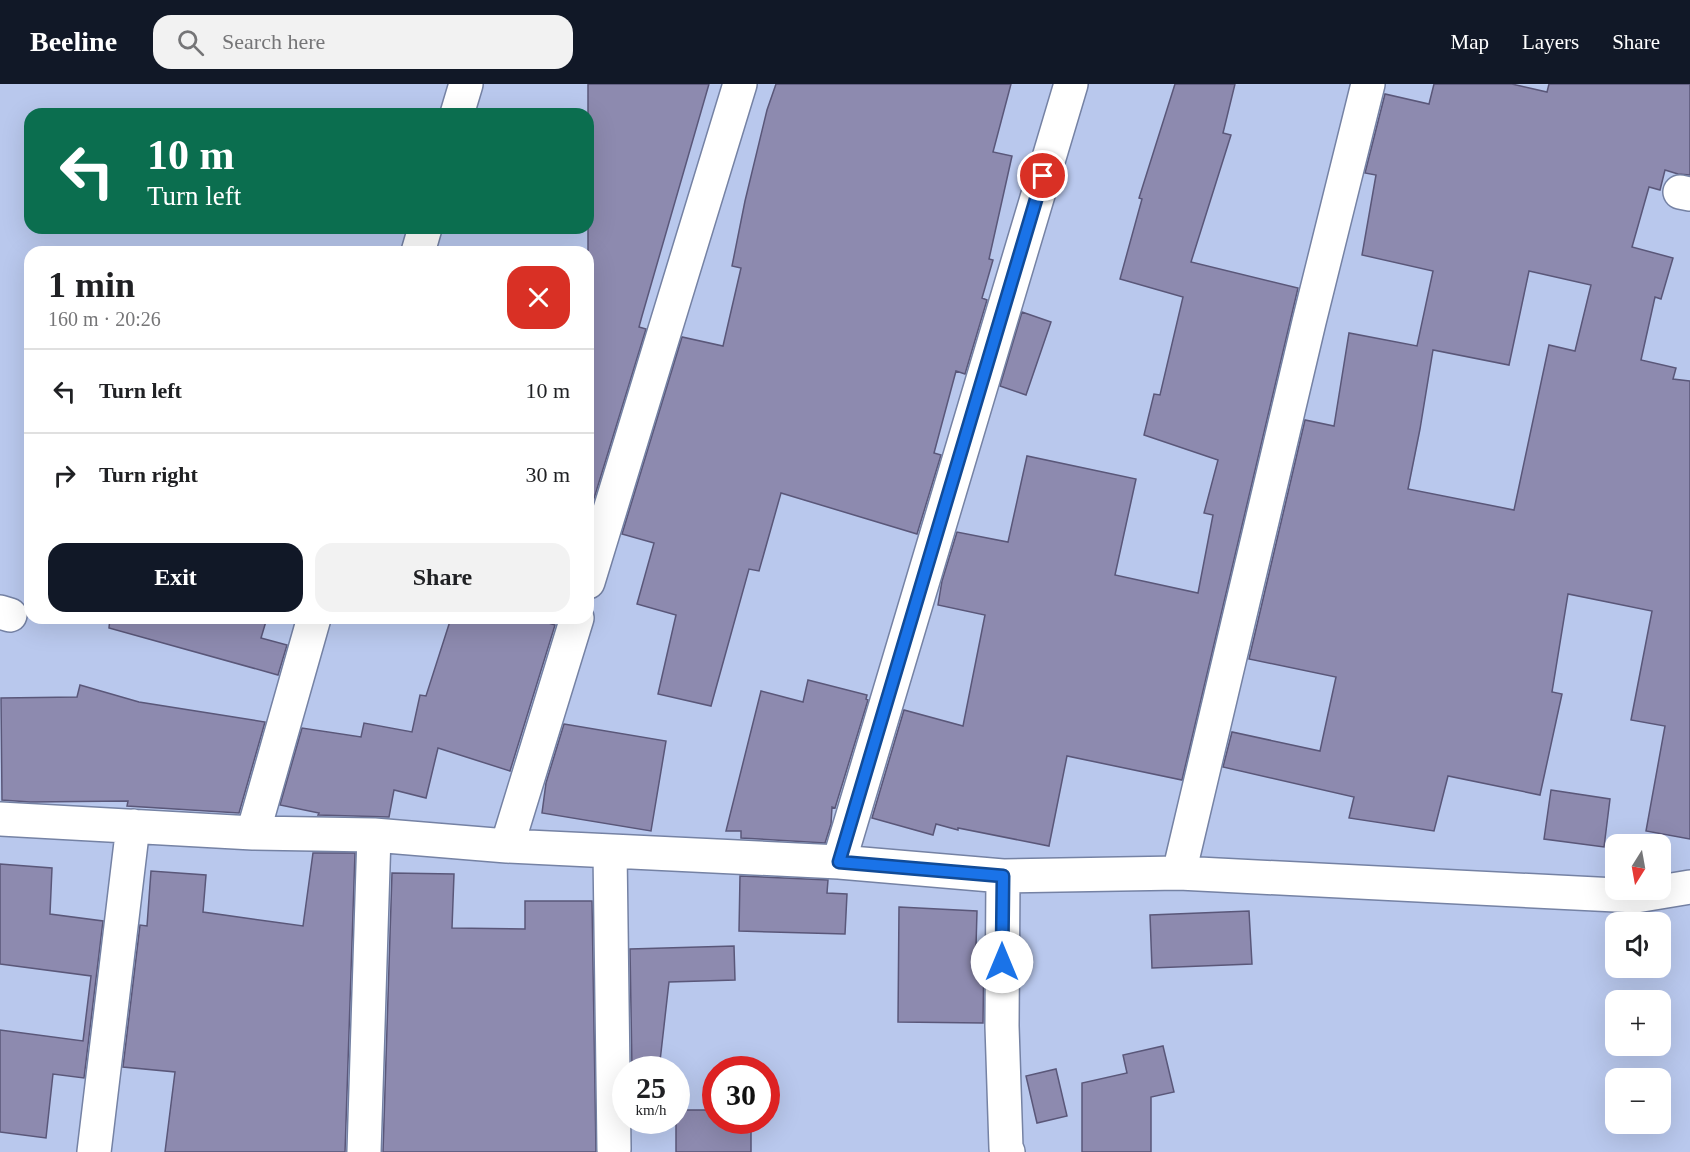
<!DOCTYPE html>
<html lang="en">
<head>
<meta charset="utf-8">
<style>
  :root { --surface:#fff; --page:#f2f2f2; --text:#202124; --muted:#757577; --line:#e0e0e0; --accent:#111827 }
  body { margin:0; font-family:Georgia,serif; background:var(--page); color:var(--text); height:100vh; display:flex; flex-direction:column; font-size:22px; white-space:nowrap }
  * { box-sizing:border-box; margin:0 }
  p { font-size:20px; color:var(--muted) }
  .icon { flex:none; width:33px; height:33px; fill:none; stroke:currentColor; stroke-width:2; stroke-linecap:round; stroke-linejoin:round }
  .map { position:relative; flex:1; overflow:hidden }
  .drawer { position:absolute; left:24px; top:162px; width:570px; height:378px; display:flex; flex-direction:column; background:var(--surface); border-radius:18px; box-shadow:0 6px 24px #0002 }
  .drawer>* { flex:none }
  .guide { position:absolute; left:24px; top:24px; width:570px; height:126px; border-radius:18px; box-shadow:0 6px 24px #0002; background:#0b6e4f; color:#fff; overflow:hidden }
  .needle { width:39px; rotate:191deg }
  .tools { position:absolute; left:1605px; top:750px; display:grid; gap:12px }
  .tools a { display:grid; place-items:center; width:66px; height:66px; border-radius:12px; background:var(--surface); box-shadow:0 6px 24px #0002; font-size:30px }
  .speed { position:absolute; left:612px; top:972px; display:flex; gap:12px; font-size:30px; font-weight:700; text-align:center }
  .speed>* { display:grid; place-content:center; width:78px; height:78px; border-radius:50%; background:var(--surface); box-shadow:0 6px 24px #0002; line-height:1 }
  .speed small { font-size:15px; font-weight:400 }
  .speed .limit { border:9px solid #d22; background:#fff; color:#111 }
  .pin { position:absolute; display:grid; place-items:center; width:51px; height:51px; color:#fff; margin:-26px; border:3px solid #fff; border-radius:50%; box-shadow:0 2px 6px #0007 }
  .me { position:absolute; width:66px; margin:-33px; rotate:0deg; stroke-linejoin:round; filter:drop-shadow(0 0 4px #0008) }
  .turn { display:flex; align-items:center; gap:21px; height:126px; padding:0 24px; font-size:27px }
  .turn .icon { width:78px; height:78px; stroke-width:2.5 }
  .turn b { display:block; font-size:42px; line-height:51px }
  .round { display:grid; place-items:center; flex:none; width:63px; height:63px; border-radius:18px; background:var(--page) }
  .summary { display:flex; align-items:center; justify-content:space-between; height:102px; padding:0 24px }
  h1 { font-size:36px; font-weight:700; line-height:45px }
  .cta { display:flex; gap:12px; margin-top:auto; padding:12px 24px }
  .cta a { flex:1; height:69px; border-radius:18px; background:var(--accent); color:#fff; font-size:24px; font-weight:700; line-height:69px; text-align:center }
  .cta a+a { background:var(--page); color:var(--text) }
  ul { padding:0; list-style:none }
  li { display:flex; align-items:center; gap:18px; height:84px; padding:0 24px; border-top:2px solid var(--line) }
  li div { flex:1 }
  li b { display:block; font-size:22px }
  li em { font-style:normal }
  header { display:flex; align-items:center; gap:36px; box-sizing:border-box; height:84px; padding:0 30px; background:var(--accent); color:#fff }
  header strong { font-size:28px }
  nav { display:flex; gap:33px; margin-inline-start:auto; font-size:21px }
  .search { width:420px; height:54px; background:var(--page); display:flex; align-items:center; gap:15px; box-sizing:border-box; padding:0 21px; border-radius:18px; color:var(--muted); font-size:22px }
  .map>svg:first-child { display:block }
  .building { fill:#8d8aaf; stroke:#5a5779; stroke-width:1.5; fill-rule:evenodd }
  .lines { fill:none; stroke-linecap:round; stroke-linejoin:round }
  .minor-casing { stroke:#7582a4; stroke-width:36 }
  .minor { stroke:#fff; stroke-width:33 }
  .route-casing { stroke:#114b97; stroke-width:15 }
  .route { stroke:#1a73e8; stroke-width:10 }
</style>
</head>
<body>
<header>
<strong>Beeline</strong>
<div class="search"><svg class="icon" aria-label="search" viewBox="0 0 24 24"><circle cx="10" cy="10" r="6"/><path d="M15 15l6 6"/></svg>Search here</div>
<nav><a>Map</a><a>Layers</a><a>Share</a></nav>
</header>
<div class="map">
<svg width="1690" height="1068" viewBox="0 0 1690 1068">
  <rect width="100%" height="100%" fill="#b9c8ed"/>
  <path class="building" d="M588,0H709L642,232L639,243L646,245L588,434Z
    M776,0H1011L993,68L1012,72L989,175L993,176L982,214L987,216L965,290L956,287L934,369L941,371L917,450L781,409L759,487L749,485L711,622L658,610L676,531L637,520L654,459L622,450L682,253L723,262L741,184L732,182L745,117L767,26Z
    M1175,0H1235L1223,49L1231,51L1191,178L1298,204L1182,696L1067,672L1049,762L958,744V746L936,740L933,751L872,734L904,626L963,642L985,531L938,521L942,497L957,448L1008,458L1027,372L1136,395L1115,491L1198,509L1213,431L1204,429L1218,376L1144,351L1154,310L1160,311L1183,213L1120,195L1142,115L1139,114Z
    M1434,0H1512L1547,8L1549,0H1690V91L1678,90L1665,86L1660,106L1649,103L1632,163L1673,174L1661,215L1655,213L1641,276L1676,284L1673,295L1690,297V755L1646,747L1665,642L1631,636L1652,527L1568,510L1552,608L1562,610L1540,711L1448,692L1434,747L1349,734L1354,713L1223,683L1232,648L1320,667L1336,593L1249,575L1305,336L1334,342L1349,249L1417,262L1433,187L1362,171L1376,91L1365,89L1385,10L1429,20ZM1529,187L1591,201L1575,267L1549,261L1514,426L1408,405L1420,345L1433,266L1509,281Z
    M1022,228L1051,238L1026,311L1000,302Z
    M110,534H267L261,554L287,561L278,591L109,544Z
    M451,534H532L555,541L510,687L438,664L426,714L394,706L389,733L318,731L319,729L280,721L302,644L361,653L364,639L412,648L420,611L426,612Z
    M808,596L867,611L866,615L868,616L835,724L832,723L831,740L825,759L741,754V747H726L761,607L803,618Z
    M80,601L139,618L265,638L239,729L127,722L128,717L30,718L2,716L1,614L77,613Z
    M564,640L666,657L651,747L542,729L546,699Z
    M1551,706L1610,715L1604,763L1544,755Z
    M313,769H355L345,1068H165L175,988L123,983L140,841L147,842L151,787L206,791L203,828L303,842Z
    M0,780L52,784L50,830L103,837L84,994L53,990L46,1054L0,1048V946L83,957L91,892L0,880Z
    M392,789L454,790L452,844L525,845V817H592L596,1068H383Z
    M740,792L828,796L827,809L847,810L845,850L739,847Z
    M899,823L977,827L976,863H984L983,939L898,938Z
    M1249,827L1252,880L1152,884L1150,831Z
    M734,862L735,896L669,898L659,986H632L630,865Z
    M1163,962L1174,1008L1151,1013V1068H1082V999L1127,989L1123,971Z
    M1056,985L1067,1032L1037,1039L1026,992Z
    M676,1026H716V1036H751V1068H676Z"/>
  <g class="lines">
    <g class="minor-casing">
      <path id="minor" d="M457,30L466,0
        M1680,108L1690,110
        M418,168L425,144
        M588,498L740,0
        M0,528L10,531
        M0,735L253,749L374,751L507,762L839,778L1003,792L1179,789L1636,812L1690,803
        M253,749L314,534
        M507,762L577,534
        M610,767L614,1065
        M839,778L1071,0
        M1179,789L1309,238L1368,0
        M1003,792L1002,942L1006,1064L1008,1068
        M94,1068L133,742
        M364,1068L374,751"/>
    </g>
    <use href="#minor" class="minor"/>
  </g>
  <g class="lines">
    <g class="route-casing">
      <path id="route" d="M1002,878L1003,792L839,778L1043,92"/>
    </g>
    <use href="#route" class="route"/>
  </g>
</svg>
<div class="tools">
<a><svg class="needle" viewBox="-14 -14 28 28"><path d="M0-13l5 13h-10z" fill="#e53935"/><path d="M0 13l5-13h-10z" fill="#757577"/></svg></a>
<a><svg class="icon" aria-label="sound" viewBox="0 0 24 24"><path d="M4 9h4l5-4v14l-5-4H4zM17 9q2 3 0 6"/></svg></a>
<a>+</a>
<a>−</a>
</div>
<div class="speed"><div>25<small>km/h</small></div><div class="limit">30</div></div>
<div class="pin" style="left:1043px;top:92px;background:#d93025"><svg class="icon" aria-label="arrive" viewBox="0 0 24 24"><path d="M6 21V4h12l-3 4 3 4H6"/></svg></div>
<svg class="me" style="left:1002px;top:878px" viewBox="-20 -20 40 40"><circle r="19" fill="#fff"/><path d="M0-13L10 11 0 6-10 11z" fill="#1a73e8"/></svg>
<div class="guide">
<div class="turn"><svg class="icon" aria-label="left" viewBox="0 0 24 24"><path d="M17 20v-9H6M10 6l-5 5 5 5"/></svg><div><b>10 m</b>Turn left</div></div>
</div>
<section class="drawer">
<div class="summary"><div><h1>1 min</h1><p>160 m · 20:26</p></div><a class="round" style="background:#d93025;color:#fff"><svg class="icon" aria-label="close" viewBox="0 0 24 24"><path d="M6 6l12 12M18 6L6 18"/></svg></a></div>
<ul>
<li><svg class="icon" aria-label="left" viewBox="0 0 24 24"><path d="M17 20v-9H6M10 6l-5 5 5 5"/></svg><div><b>Turn left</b></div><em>10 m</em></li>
<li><svg class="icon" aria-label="right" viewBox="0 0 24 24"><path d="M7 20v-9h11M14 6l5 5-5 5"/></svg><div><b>Turn right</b></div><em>30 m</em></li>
</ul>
<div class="cta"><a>Exit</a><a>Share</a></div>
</section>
</div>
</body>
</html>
